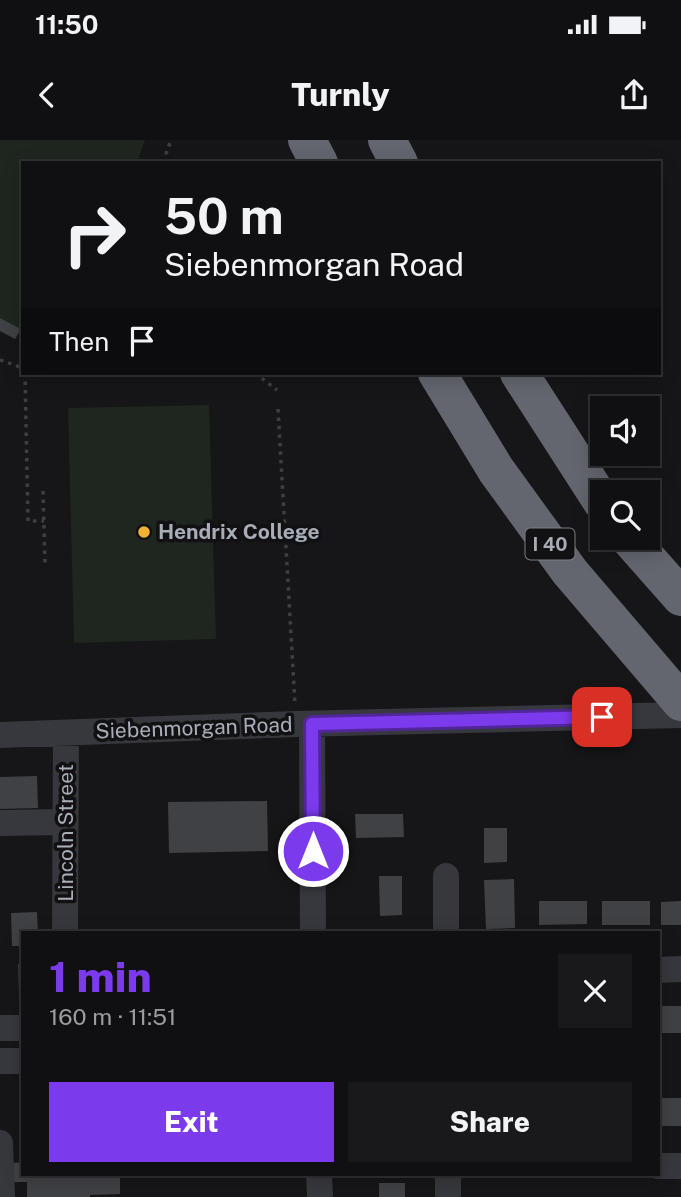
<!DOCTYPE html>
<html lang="en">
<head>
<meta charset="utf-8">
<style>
  :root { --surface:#101012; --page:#19191b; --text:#f1f3f6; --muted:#9c9d9f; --line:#303032; --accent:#7c3aed }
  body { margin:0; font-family:"Public Sans",sans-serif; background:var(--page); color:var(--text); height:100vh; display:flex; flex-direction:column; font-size:26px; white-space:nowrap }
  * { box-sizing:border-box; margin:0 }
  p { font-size:23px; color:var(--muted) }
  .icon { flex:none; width:38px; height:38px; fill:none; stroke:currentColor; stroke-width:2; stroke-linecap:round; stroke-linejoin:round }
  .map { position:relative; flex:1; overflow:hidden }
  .details { position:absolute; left:21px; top:791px; width:639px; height:245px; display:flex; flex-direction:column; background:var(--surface); border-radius:0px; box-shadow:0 4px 18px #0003,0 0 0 2px var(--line) }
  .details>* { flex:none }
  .guide { position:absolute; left:21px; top:21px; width:640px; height:214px; border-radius:0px; box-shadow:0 4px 18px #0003,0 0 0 2px var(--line); background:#101012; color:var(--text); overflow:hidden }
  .buttons { position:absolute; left:590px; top:256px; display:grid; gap:14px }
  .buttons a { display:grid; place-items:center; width:70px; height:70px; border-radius:0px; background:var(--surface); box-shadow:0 4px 18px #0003,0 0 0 2px var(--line); font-size:35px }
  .pin { position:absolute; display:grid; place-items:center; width:60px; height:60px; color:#fff; margin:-30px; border-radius:14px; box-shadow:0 4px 10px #0006 }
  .me { position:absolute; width:77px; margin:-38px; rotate:0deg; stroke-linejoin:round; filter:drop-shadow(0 0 5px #0008) }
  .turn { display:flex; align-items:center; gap:24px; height:147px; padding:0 28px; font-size:32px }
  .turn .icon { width:91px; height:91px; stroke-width:2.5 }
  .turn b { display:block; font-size:49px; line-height:60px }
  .then { display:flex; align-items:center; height:66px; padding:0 28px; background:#0003; gap:14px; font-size:26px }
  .round { display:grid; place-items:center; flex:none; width:74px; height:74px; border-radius:0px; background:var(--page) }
  .summary { display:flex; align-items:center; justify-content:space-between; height:119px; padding:0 28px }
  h1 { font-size:42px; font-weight:800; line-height:52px; color:var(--accent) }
  .cta { display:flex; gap:14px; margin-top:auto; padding:14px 28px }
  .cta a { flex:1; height:80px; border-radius:0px; background:var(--accent); color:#fff; font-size:28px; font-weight:800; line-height:80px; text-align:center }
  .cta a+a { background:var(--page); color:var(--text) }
  .status { display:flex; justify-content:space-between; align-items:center; height:49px; padding:0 35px; background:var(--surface); direction:ltr }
  .status svg { height:19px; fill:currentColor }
  header { display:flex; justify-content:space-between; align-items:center; height:91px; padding:0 28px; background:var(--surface); font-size:32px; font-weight:800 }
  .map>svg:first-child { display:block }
  .green { fill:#1e261f }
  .building { fill:#404145 }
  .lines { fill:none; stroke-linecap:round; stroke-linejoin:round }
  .path { stroke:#3d3f44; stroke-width:3.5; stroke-dasharray:3.5 5; stroke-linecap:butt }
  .minor { stroke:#37383d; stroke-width:26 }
  .highway { stroke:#63666e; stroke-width:38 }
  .route-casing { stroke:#51269a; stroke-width:18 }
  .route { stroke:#7c3aed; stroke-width:12 }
  .poi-dot { fill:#f2b134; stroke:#111113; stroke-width:2.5 }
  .labels { text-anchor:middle; stroke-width:7; stroke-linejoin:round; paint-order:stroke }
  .shield { fill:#111113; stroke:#7b7e86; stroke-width:2 }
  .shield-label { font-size:19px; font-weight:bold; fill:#a8adb8 }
  .poi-label { font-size:21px; font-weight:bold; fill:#a8adb8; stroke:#111113; text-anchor:start }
  .street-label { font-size:21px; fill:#a8adb8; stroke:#111113 }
</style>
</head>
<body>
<div class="status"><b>11:50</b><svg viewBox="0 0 49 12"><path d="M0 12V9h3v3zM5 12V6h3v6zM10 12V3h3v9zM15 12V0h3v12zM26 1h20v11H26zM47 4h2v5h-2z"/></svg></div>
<header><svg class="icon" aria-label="back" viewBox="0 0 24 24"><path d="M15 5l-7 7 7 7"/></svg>Turnly<svg class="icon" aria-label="share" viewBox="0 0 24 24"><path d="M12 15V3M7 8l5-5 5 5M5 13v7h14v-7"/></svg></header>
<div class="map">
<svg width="681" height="1057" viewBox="0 0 681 1057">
  <rect width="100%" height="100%" fill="#161618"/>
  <path class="green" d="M0,0H145L137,23H23V190L0,178Z
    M209,265L216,499L74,503L68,268Z"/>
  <path class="building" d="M0,178L21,189L15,199L0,191Z
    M37,636L38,668L0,669V637Z
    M267,661L268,711L169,713L168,662Z
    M355,674H403L404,697L356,698Z
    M484,688H507V722L484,723Z
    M379,736H402V775L380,776Z
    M514,739L515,788L486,789L484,740Z
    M539,761H587V784L539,785Z
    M602,761H650V785H602Z
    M681,761V785H661V762Z
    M37,772L38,793H23V806H12L11,773Z
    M18,824H23V857H19Z
    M658,866H681V893H658Z
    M659,958H681V986H659Z
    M23,1022V1034H120V1054L90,1055V1057H27V1042H14L13,1023Z
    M379,1043H405V1057H379Z"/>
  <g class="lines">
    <path class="path" d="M166,23V14L171,0
      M0,220L23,228
      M25,233L28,381H44
      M255,233L277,250
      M278,269L295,564
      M43,351L45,423"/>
    <path class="minor" d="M312,584L313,793
      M0,595L296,584L681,575
      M0,683L65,682
      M446,736V793
      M65,793L66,593
      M658,830L681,829
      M0,888H23
      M0,921H23
      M0,1003L2,1057
      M658,1026H681
      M319,1034L320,1057
      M448,1034V1057"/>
    <path class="highway" d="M307,0L319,23
      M387,0L399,23
      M437,233L496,330L570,432L681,562
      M519,233L602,362
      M628,397L681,457"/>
  </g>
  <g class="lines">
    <g class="route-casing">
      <path id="route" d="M313,711L312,584L602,577"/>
    </g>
    <use href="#route" class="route"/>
  </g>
  <circle class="poi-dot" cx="144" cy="392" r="7"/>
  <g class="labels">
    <rect class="shield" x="525.5" y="388.5" width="49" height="31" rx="5"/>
    <g class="shield-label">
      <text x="550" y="411">I 40</text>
    </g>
    <g class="poi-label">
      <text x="158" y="399">Hendrix College</text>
    </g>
    <g class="street-label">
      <text transform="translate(194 588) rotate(-2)" y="7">Siebenmorgan Road</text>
      <text transform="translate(66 693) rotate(-90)" y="7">Lincoln Street</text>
    </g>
  </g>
</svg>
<div class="buttons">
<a><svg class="icon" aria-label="sound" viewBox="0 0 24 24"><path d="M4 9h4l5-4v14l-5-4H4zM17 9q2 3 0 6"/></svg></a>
<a><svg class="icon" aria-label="search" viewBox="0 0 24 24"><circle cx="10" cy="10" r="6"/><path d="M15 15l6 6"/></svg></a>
</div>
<div class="pin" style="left:602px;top:577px;background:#d93025"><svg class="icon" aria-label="arrive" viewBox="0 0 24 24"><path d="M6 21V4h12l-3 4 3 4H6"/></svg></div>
<svg class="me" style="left:313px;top:711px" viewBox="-20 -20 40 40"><circle r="17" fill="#7c3aed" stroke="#fff" stroke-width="3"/><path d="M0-11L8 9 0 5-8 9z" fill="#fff"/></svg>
<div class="guide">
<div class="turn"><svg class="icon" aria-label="right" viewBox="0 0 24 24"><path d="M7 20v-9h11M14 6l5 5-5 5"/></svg><div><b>50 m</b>Siebenmorgan Road</div></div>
<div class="then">Then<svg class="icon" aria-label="arrive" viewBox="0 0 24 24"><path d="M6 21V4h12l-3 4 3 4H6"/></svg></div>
</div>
<section class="details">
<div class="summary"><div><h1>1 min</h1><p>160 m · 11:51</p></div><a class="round"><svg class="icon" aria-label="close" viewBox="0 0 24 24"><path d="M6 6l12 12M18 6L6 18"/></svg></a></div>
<div class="cta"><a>Exit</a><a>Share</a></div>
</section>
</div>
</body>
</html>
